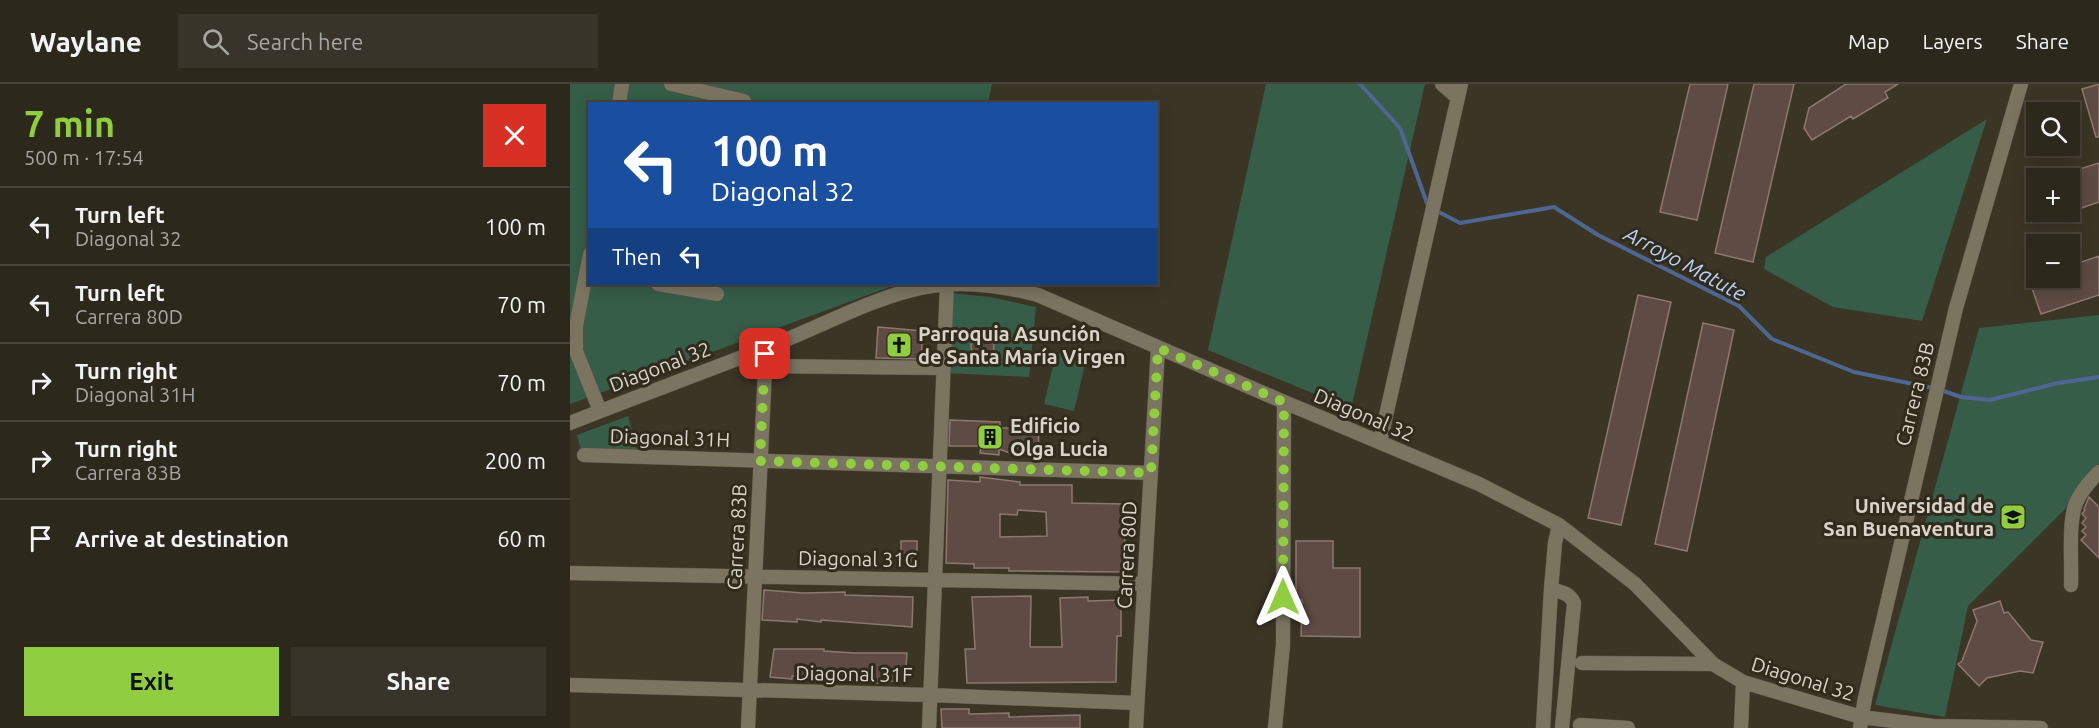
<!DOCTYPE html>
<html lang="en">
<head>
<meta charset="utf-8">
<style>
  :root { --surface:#2c281c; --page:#383429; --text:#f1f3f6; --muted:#a6a6a3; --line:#48443b; --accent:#91cd40 }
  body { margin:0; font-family:Ubuntu,sans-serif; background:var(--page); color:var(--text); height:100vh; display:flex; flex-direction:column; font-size:22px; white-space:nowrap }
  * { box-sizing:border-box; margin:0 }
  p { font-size:20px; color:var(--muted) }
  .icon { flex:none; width:33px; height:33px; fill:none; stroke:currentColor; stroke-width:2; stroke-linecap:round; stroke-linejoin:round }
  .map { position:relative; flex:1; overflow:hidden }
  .panel { display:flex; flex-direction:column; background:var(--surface); width:570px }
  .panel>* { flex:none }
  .top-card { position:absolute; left:18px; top:18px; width:570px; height:183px; border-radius:0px; box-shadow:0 3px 15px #0003,0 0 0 2px var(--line); background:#1a4fa0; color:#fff; overflow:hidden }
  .fabs { position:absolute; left:1456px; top:18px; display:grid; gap:12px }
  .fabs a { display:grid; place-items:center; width:54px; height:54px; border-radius:0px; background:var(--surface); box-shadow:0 3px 15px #0003,0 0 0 2px var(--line); font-size:30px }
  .pin { position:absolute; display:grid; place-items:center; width:51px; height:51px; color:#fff; margin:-26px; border-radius:12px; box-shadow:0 3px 9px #0006 }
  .me { position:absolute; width:66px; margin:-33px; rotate:0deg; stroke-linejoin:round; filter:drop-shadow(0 0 4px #0008) }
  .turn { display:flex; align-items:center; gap:21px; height:126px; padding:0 24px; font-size:27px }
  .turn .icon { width:78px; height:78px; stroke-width:2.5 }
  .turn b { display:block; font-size:42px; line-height:51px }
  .then { display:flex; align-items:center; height:57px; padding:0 24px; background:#0003; gap:12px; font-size:22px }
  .round { display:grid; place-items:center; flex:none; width:63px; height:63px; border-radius:0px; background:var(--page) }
  .head { display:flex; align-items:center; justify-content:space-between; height:102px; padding:0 24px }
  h1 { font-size:36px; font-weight:700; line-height:45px; color:var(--accent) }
  .button { display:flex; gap:12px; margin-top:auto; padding:12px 24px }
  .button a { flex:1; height:69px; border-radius:0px; background:var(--accent); color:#111; font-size:24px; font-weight:700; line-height:69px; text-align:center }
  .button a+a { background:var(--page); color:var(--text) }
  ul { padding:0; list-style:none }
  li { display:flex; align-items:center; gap:18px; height:78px; padding:0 24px; border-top:2px solid var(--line) }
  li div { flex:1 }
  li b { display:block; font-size:22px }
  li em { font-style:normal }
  header { display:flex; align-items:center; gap:36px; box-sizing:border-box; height:84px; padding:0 30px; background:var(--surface); border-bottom:2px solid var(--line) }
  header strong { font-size:28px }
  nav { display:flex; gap:33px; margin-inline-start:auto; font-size:21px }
  .search { width:420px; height:54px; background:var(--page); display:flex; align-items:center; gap:15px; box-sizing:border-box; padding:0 21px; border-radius:0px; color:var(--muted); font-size:22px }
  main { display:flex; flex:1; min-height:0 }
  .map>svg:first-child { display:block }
  .green { fill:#355d47 }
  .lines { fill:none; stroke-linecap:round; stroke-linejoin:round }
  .stream { stroke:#4e6792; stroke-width:4 }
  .building { fill:#5e4b43; stroke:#8d7870; stroke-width:1.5; fill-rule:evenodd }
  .minor-casing { stroke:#595446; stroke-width:15 }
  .minor { stroke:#7a7461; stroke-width:14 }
  .route { stroke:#91cd40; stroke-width:10; stroke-dasharray:0 18 }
  .labels { text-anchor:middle; stroke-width:6; stroke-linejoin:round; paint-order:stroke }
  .poi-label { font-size:20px; font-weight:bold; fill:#d8d4ca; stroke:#312b1b; text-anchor:start }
  .street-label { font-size:20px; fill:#d8d4ca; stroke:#312b1b }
  .water-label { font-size:21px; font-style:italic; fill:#b8d1fa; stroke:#312b1b }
</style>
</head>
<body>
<header>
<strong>Waylane</strong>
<div class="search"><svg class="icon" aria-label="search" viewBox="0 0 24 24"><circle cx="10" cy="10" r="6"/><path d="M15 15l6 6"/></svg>Search here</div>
<nav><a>Map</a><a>Layers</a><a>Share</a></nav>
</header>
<main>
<section class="panel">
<div class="head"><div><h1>7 min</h1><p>500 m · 17:54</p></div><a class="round" style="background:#d93025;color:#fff"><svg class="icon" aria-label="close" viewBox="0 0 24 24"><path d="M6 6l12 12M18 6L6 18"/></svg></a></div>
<ul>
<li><svg class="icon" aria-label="left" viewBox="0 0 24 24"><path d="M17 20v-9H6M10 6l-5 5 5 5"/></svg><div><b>Turn left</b><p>Diagonal 32</p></div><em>100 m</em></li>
<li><svg class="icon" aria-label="left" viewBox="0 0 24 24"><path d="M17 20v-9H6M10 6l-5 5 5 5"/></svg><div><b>Turn left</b><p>Carrera 80D</p></div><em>70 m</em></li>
<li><svg class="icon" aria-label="right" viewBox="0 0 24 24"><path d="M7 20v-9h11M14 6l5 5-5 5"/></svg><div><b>Turn right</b><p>Diagonal 31H</p></div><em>70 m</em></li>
<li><svg class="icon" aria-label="right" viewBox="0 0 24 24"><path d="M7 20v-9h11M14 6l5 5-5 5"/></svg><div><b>Turn right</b><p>Carrera 83B</p></div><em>200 m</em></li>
<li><svg class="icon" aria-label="arrive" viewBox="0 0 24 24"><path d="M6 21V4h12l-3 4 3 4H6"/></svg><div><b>Arrive at destination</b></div><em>60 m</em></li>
</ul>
<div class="button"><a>Exit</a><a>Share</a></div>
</section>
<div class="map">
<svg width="1529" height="644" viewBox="0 0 1529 644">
  <rect width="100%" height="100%" fill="#3b3525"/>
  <path class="green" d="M0,0H422L418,19L20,20V200H328L0,320Z
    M696,0H855L781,325L638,266Z
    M1417,35L1352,237L1263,223L1194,185L1196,173Z
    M380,209L421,213L466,223L459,293L376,289Z
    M1529,231V391L1398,522L1375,633L1305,621L1409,244Z
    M486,269L516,276L504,327L474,320Z
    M58,332L67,365L11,367L7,351Z"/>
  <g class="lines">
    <path class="stream" d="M790,0L830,44L858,122
      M865,126L890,139L984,123L1028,151L1169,222L1202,255L1284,288L1368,305L1391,313L1420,316L1488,299L1529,293"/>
  </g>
  <path class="building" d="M1120,0H1158L1127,136L1090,128Z
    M1184,0H1224L1183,178L1145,169Z
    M1276,0H1328L1315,8L1318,14L1283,35L1281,32L1242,56L1234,44L1239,24Z
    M1529,0V53H1526L1512,5Z
    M1529,79V118L1500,128V88Z
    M1529,172V211L1471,230L1459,196L1466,194H1500V182Z
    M1068,211L1101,218L1051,441L1018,434Z
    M1133,239L1164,246L1117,467L1085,460Z
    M308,243L353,247L351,275L306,274Z
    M417,252L424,260L423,271L411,276L402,271L401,261L407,253Z
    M380,336L430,338V344H455L456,338L468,339L469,367L447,363L445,371L429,365V371L410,369L411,362H379Z
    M410,393L450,398V401H502V419L556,420L557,440H554L556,488L439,487V484H404V480L376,479L378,396L410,398ZM448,426L476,428L477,452L430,453V430L447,431Z
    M1519,413L1529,423V474L1511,456L1516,451L1512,447L1516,443L1512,439L1516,434L1512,430L1515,426L1514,425Z
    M331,457H347V480L331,479Z
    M726,457H763V484H790V553L731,552L732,516H726Z
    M194,506L233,509L275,508V511L343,513L342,543L251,536V538L227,535V538L192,536Z
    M461,512L460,563H492L490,514L518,513V517L551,516V552H547L546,598L397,599L395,565H405L402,513Z
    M1430,517L1434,529L1438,528L1461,556L1473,558L1463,589L1450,587L1417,594L1409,602L1388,580L1392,577L1407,537L1403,526Z
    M204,565H254V567L284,569H337L335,598L308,596V599L222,592V595L200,593Z
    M371,625H399V630L439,629V633L510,631V644H372Z"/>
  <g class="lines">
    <g class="minor-casing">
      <path id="minor" d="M101,0L174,17
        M872,0L888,14
        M49,20L52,0
        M20,170L6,242V267L30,327
        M88,200L147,210
        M195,282L372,284
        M0,339C73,310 146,284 218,255C259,238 311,211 355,203C393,196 430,201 468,211L714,318L909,400L989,441L1065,500L1143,580L1173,598L1291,633L1363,642L1471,644
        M810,358L891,0
        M14,371L581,389
        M0,489L574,500
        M1501,501C1502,479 1498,438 1506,419C1511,407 1520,397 1529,388
        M981,505C991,508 1000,509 1004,519L992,644
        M1012,579L1143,580
        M0,601L360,611L567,619
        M1010,641L1058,644
        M178,644L196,264
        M359,644L377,200
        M566,644L588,264
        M705,644L713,561L714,318
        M973,644L981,505L985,459L989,441
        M1171,644L1173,598
        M1290,644L1295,614L1386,224L1451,0"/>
    </g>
    <use href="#minor" class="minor"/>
  </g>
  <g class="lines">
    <path class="route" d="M195,270L190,377L581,389L588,264L714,318L713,513"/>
  </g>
  <defs>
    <g id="church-square" transform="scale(1.35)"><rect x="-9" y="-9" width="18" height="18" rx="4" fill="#91cd40" stroke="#312b1b"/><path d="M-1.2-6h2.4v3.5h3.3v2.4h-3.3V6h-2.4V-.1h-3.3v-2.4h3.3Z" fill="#111"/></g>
    <g id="building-square" transform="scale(1.35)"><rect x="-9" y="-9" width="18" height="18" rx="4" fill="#91cd40" stroke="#312b1b"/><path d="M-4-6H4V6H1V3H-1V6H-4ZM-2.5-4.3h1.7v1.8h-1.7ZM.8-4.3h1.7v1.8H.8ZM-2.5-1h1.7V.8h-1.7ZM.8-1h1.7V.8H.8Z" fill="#111"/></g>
    <g id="university-square" transform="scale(1.35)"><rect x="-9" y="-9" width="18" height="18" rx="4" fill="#91cd40" stroke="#312b1b"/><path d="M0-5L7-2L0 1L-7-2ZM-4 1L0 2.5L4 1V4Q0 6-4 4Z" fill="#111"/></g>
  </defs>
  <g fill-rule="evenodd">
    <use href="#church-square" x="329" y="261"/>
    <use href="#building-square" x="420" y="353"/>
    <use href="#university-square" x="1443" y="433"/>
  </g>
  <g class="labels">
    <g class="poi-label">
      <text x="348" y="257">Parroquia Asunción<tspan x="348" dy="23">de Santa María Virgen</tspan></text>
      <text x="440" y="349">Edificio<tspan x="440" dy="23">Olga Lucia</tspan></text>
      <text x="1424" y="429" text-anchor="end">Universidad de<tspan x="1424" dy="23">San Buenaventura</tspan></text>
    </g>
    <g class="street-label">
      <text transform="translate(90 283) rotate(-21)" y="7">Diagonal 32</text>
      <text transform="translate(1345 310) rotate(-76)" y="7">Carrera 83B</text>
      <text transform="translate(794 331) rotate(23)" y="7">Diagonal 32</text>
      <text transform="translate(100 354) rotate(2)" y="7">Diagonal 31H</text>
      <text transform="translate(167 453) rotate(-87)" y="7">Carrera 83B</text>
      <text transform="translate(557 471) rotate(-87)" y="7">Carrera 80D</text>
      <text transform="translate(288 475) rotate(1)" y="7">Diagonal 31G</text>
      <text transform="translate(284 590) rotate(1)" y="7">Diagonal 31F</text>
      <text transform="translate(1233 595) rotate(17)" y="7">Diagonal 32</text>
    </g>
    <g class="water-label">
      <text transform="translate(1115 180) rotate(28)" y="7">Arroyo Matute</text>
    </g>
  </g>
</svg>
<div class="fabs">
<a><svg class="icon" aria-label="search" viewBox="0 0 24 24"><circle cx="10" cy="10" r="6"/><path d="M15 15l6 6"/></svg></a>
<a>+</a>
<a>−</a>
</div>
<div class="pin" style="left:195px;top:270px;background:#d93025"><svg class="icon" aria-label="arrive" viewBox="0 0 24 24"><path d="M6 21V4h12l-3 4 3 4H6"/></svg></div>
<svg class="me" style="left:713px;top:513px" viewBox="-20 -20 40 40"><path d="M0-17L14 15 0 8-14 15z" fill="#91cd40" stroke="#fff" stroke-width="4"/></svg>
<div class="top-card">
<div class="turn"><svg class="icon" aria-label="left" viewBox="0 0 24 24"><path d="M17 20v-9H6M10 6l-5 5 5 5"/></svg><div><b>100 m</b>Diagonal 32</div></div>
<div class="then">Then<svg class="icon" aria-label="left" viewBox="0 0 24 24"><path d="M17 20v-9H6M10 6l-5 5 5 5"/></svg></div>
</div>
</div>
</main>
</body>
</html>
